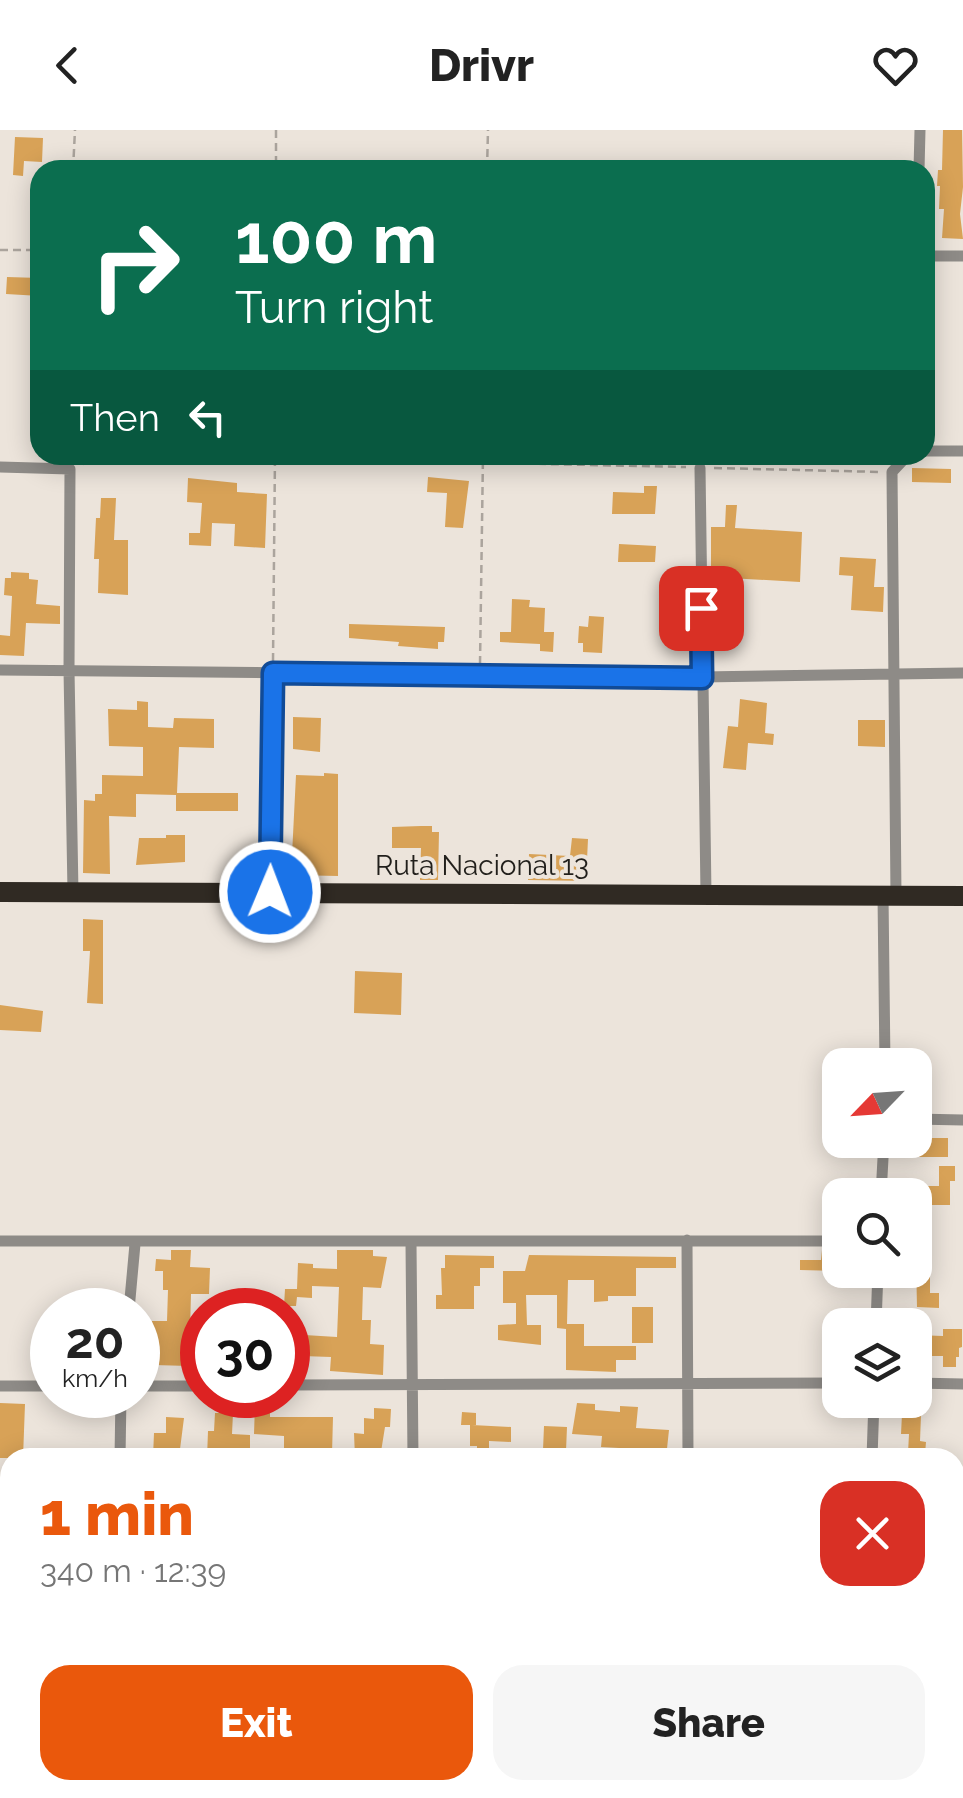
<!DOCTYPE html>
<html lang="en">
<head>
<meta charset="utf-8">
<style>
  :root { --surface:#fff; --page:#f6f6f6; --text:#222; --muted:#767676; --accent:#ea580c }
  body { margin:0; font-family:Raleway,sans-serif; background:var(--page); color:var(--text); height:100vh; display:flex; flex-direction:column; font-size:38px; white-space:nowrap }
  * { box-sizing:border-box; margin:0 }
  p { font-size:32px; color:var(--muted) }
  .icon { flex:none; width:55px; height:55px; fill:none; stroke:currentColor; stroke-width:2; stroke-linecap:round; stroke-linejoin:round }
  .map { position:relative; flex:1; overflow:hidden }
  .drawer { position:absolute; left:0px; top:1318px; width:965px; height:352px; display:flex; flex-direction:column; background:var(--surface); border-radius:30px 30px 0 0; box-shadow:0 5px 25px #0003 }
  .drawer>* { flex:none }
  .banner { position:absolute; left:30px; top:30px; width:905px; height:305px; border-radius:30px; box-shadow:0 5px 25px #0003; background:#0b6e4f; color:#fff; overflow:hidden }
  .needle { width:65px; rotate:245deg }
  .buttons { position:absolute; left:822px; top:918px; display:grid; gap:20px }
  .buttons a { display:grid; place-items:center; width:110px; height:110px; border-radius:20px; background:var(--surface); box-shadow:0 5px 25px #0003; font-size:50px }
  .speed { position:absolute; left:30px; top:1158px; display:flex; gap:20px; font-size:50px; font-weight:700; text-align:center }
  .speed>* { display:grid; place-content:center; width:130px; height:130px; border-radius:50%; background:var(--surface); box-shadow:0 5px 25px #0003; line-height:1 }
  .speed small { font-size:25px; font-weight:400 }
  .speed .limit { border:15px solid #d22; background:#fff; color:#111 }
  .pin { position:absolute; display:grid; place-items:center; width:85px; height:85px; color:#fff; margin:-42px; border-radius:20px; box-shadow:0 5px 15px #0006 }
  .me { position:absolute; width:110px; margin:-55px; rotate:1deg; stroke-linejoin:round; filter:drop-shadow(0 0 8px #0008) }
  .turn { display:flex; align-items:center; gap:35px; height:210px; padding:0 40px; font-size:45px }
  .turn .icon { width:130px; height:130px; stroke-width:2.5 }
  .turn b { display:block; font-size:70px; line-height:85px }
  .then { display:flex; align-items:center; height:95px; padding:0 40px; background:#0003; gap:20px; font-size:38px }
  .round { display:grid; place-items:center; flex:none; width:105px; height:105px; border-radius:30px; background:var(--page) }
  .headline { display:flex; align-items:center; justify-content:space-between; height:170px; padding:0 40px }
  h1 { font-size:60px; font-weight:800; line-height:75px; color:var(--accent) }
  .cta { display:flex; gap:20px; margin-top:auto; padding:20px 40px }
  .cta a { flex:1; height:115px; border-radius:30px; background:var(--accent); color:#fff; font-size:40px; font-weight:800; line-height:115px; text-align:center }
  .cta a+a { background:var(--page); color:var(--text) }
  header { display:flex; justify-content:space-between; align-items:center; height:130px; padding:0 40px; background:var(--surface); font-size:45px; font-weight:800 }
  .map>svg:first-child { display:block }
  .building { fill:#d8a257 }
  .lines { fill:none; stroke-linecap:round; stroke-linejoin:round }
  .path { stroke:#aba49d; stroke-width:2.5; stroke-dasharray:8 5; stroke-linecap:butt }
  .street { stroke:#8e8b87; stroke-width:11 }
  .highway { stroke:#302a23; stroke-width:20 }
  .route-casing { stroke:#114b97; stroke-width:25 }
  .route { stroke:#1a73e8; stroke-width:18 }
  .labels { text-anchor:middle; stroke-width:8; stroke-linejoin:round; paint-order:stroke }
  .street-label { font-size:28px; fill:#211f1b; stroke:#ece4db }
</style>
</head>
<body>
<header><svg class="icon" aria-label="back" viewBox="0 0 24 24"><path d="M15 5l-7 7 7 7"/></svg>Drivr<svg class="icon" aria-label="heart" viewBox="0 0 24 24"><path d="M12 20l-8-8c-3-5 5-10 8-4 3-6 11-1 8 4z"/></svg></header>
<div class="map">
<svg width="963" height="1668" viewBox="0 0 963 1668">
  <rect width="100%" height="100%" fill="#ece4db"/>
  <path class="building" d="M943,0H962L963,57L960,84L963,109L942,108L944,79H939L940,56H937L938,40H942Z
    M15,7L43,8L42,32L24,31L23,46L13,45Z
    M7,147L40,148V166L6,164Z
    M912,338L951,339V353L912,352Z
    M428,347L469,351L463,398L445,397L447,363L427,362Z
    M188,348L237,353V362L267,364L265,418L234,416L235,394L212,393L211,416L189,415V403H200L202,373L187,372Z
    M644,356H657L655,384H612L613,362L644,363Z
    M101,368H116L114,410H128V465L98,463L99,429H94L96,388H100Z
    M726,375H737L735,398L802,402L800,452L711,447V397H725Z
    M619,414L656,416L655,432H618Z
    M840,427L876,429L874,457H884L883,482L851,480L853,446L839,445Z
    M11,442L29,443V449L38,450L36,474L60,476V494L26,493L24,526L0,525V505L10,506L12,466L4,465L5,448H11Z
    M512,469L530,470L529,477L545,478L544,502H554L553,522L540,521V514L500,512V502H511Z
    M589,486L604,487L602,523L583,522V513H578L579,496L588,497Z
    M349,494L445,497L444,512H438V519L398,516L399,512L349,508Z
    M740,569L767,573L765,603L774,604L773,615L748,613L746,640L723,638L728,596L738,597Z
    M137,571L148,572V597L173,598L174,588L214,589V618L179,617L177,663H238V681H176V665L136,664V687L109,686L110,744L83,743L84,670L95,671V664H102V645L143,646V617L109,616L108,579L137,580Z
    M293,587L321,588L320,622L293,619Z
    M858,590H885V617L858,616Z
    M324,643L338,644V746L291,745L296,645L324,646Z
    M421,696H432V702H439L438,750H420L421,718H392V697Z
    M166,705H185V732L136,735L139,708H166Z
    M572,708L588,709L586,751L528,750L529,724L570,726Z
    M83,789L103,790V874L87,873L90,821H83Z
    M355,841L402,843L401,885L354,883Z
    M0,875L43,881L41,902L0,900Z
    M915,1008H948V1027H912Z
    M939,1036H955V1051H950V1075H929V1097H915V1056H939Z
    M171,1120H191L190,1137L210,1138L209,1164H191L189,1236L154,1235L152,1191H167L168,1160H163V1141H155L156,1129L171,1130Z
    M337,1120H373V1126L387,1127L381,1158L363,1157L362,1190H371L370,1214L384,1215L383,1245L330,1241L331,1227L302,1226L301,1234L288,1233V1204L337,1207L339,1157L312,1156V1168L297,1167L296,1176H284L285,1159H297L298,1133L313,1134V1138L337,1139Z
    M822,1120H840V1141L800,1140V1130H821Z
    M445,1125L494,1126V1138H480V1156H474V1179H436V1165H442L441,1138H445Z
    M529,1125L676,1127V1138H636V1166H608V1171L594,1172V1150H568L567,1194H584V1216H636V1230H616V1242L566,1240V1199L557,1198V1165H526L527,1195H541V1215L498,1210V1195L516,1194V1173H503V1141H525Z
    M916,1130H930V1163H939V1178L917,1177Z
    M632,1177H653V1213H632Z
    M943,1199H962V1217L959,1218V1227H956V1237H943V1226H915V1205L943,1206Z
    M0,1273L25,1274L23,1328H0Z
    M577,1273L595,1274V1280L620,1282V1276L638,1277L636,1298L669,1300L666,1328L636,1325L637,1319L601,1317L602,1306L572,1304Z
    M255,1274H270V1287H333L332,1324H302V1328H284V1306L254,1304Z
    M374,1278L391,1279L390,1297H385L380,1328H355L354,1303L364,1304V1288L374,1289Z
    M462,1282L476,1283V1295H472L511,1297V1312L489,1311V1328H477V1316H470V1295H461Z
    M215,1283H233L232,1304L250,1305V1324L219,1323V1328H207L208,1301H214Z
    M902,1284L921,1285L920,1311L926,1312L925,1324L908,1323L909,1304H901Z
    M166,1287L184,1288L179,1327H153L154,1303H166Z
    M544,1296L567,1297L566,1321L543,1320Z"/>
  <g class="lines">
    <path class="path" d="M276,0V40
      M73,40L75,0
      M487,40L488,0
      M0,120H40
      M122,325L686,337
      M83,334L104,325
      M714,338L881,342
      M273,531L275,325
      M480,534L483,325
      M0,1553L6,1560
      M81,1660L87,1668"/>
    <path class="street" d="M919,40L920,0
      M925,126H963
      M925,321H963
      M0,337L70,339L69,540L73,762
      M700,338L706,764
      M0,540L702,547L963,543
      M271,762L273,543
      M883,765L885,935
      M896,765L892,342L908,325
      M915,989L963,990
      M881,1065L884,1010
      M687,1110L688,1328
      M0,1111H840
      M411,1113L413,1328
      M129,1180L135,1114
      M876,1195L878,1140
      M915,1253L963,1254
      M288,1255L840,1253
      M0,1256H52
      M138,1256H202
      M120,1328L121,1265
      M872,1328L874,1270
      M0,1409H10
      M955,1418H963
      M0,1573H10
      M955,1576H963
      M129,1660V1668
      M417,1660V1668
      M696,1660V1668
      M871,1668L872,1660"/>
    <path class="highway" d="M0,762L963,766"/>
  </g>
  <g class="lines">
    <g class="route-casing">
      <path id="route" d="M270,762L273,543L702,548L701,478"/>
    </g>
    <use href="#route" class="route"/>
  </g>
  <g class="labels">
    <g class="street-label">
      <text x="482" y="745">Ruta Nacional 13</text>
    </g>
  </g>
</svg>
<div class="buttons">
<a><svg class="needle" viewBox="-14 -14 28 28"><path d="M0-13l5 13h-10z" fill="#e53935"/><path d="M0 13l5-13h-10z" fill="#767676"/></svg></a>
<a><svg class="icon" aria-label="search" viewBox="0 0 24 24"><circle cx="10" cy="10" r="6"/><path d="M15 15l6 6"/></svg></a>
<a><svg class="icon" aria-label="layers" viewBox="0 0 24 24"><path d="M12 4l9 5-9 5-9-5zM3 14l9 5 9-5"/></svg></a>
</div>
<div class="speed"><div>20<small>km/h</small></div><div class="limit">30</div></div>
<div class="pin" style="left:701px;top:478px;background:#d93025"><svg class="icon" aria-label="arrive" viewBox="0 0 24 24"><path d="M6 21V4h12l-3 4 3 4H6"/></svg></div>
<svg class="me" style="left:270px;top:762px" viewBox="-20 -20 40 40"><circle r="17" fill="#1a73e8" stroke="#fff" stroke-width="3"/><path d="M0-11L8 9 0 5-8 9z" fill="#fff"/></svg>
<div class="banner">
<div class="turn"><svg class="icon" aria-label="right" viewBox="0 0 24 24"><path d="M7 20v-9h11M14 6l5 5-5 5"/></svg><div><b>100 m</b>Turn right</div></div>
<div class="then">Then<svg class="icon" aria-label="left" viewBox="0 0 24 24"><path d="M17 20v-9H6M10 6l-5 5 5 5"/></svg></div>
</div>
<section class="drawer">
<div class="headline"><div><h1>1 min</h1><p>340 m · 12:39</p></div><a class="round" style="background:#d93025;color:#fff"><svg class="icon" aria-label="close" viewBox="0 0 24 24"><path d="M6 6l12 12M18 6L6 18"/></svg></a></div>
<div class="cta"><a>Exit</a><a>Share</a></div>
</section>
</div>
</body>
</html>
